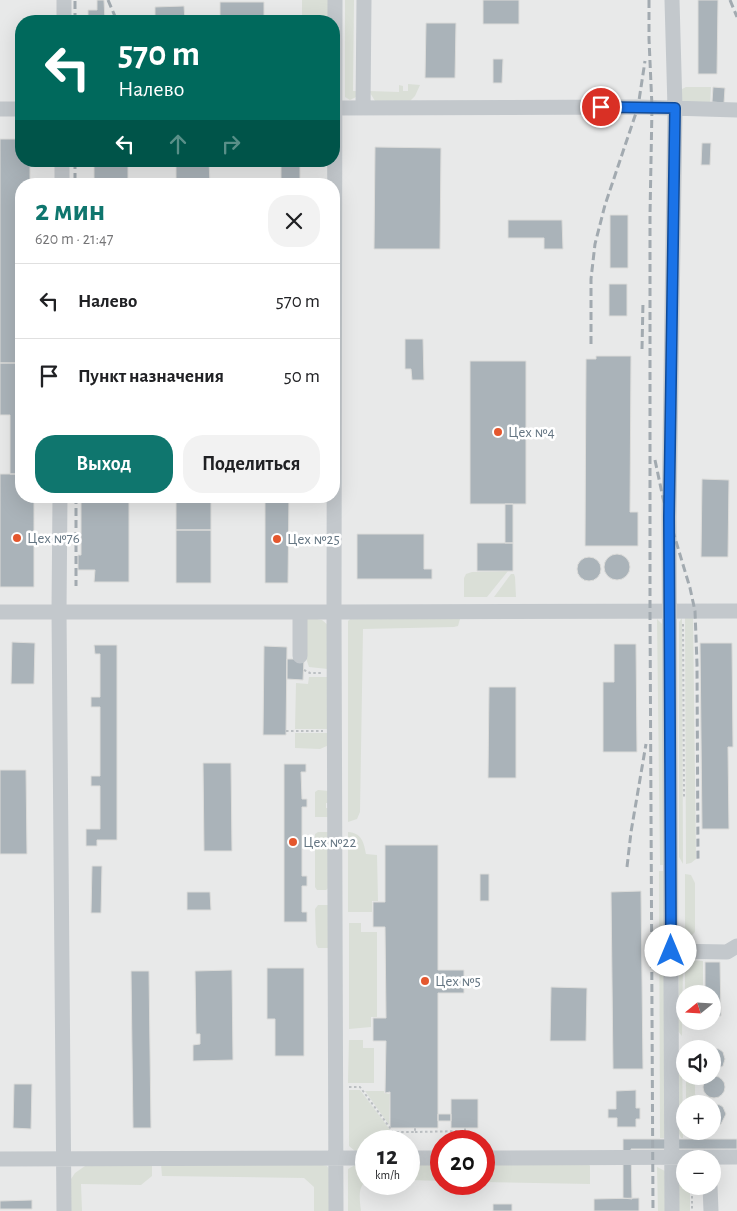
<!DOCTYPE html>
<html lang="ru">
<head>
<meta charset="utf-8">
<style>
  :root { --surface:#fff; --page:#f2f2f2; --text:#202124; --muted:#757577; --line:#e0e0e0; --accent:#0f766e }
  body { margin:0; font-family:"Alegreya Sans",sans-serif; background:var(--page); color:var(--text); height:100vh; display:flex; flex-direction:column; font-size:19px; white-space:nowrap }
  * { box-sizing:border-box; margin:0 }
  p { font-size:16px; color:var(--muted) }
  .icon { flex:none; width:28px; height:28px; fill:none; stroke:currentColor; stroke-width:2; stroke-linecap:round; stroke-linejoin:round }
  .map { position:relative; flex:1; overflow:hidden }
  .details { position:absolute; left:15px; top:178px; width:325px; height:325px; display:flex; flex-direction:column; background:var(--surface); border-radius:20px; box-shadow:0 5px 20px #0002 }
  .details>* { flex:none }
  .top-card { position:absolute; left:15px; top:15px; width:325px; height:152px; border-radius:20px; box-shadow:0 5px 20px #0002; background:#00695c; color:#fff; overflow:hidden }
  .needle { width:32px; rotate:252deg }
  .buttons { position:absolute; left:676px; top:985px; display:grid; gap:10px }
  .buttons a { display:grid; place-items:center; width:45px; height:45px; border-radius:50%; background:var(--surface); box-shadow:0 5px 20px #0002; font-size:25px }
  .speed { position:absolute; left:355px; top:1130px; display:flex; gap:10px; font-size:25px; font-weight:700; text-align:center }
  .speed>* { display:grid; place-content:center; width:65px; height:65px; border-radius:50%; background:var(--surface); box-shadow:0 5px 20px #0002; line-height:1 }
  .speed small { font-size:12px; font-weight:400 }
  .speed .limit { border:8px solid #d22; background:#fff; color:#111 }
  .pin { position:absolute; display:grid; place-items:center; width:42px; height:42px; color:#fff; margin:-21px; border:2px solid #fff; border-radius:50%; box-shadow:0 1px 5px #0007 }
  .me { position:absolute; width:55px; margin:-28px; rotate:0deg; stroke-linejoin:round; filter:drop-shadow(0 0 4px #0008) }
  .turn { display:flex; align-items:center; gap:18px; height:105px; padding:0 20px; font-size:22px }
  .turn .icon { width:65px; height:65px; stroke-width:2.5 }
  .turn b { display:block; font-size:35px; line-height:42px }
  .lanes { display:flex; align-items:center; height:48px; padding:0 20px; background:#0003; justify-content:center; gap:25px; direction:ltr }
  .lanes .off { opacity:.35 }
  .round { display:grid; place-items:center; flex:none; width:52px; height:52px; border-radius:20px; background:var(--page) }
  .headline { display:flex; align-items:center; justify-content:space-between; height:85px; padding:0 20px }
  h1 { font-size:30px; font-weight:700; line-height:38px; color:var(--accent) }
  .action { display:flex; gap:10px; margin-top:auto; padding:10px 20px }
  .action a { flex:1; height:58px; border-radius:20px; background:var(--accent); color:#fff; font-size:20px; font-weight:700; line-height:58px; text-align:center }
  .action a+a { background:var(--page); color:var(--text) }
  ul { padding:0; list-style:none }
  li { display:flex; align-items:center; gap:15px; height:75px; padding:0 20px; border-top:1px solid var(--line) }
  li div { flex:1 }
  li b { display:block; font-size:19px }
  li em { font-style:normal }
  .map>svg:first-child { display:block }
  .built { fill:#e8e9e9; fill-rule:evenodd }
  .green { fill:#dadfd7 }
  .building { fill:#aab3b9; stroke:#dcdcda }
  .lines { fill:none; stroke-linecap:round; stroke-linejoin:round }
  .path { stroke:#bbbfc2; stroke-width:2; stroke-dasharray:2.5 2.5; stroke-linecap:butt }
  .minor { stroke:#c3c8cc; stroke-width:15 }
  .rail { stroke:#a2aab0; stroke-width:3; stroke-dasharray:8 4; stroke-linecap:butt }
  .route-casing { stroke:#114b97; stroke-width:12 }
  .route { stroke:#1a73e8; stroke-width:9 }
  .poi-dot { fill:#e4572e; stroke:#fff; stroke-width:2 }
  .labels { text-anchor:middle; stroke-width:5; stroke-linejoin:round; paint-order:stroke }
  .poi-label { font-size:15px; fill:#657683; stroke:#fff; text-anchor:start }
</style>
</head>
<body>
<div class="map">
<svg width="737" height="1211" viewBox="0 0 737 1211">
  <rect width="100%" height="100%" fill="#fafaf8"/>
  <path class="built" d="M0,0H737V1211H0ZM21,21H334V161H21ZM21,184H334V496H21ZM685,994H712V1021H685ZM685,1049H712V1076H685ZM685,1104H712V1131H685ZM366,1141H409V1184H366ZM441,1141H484V1184H441ZM685,1159H712V1186H685Z"/>
  <path class="green" d="M302,0H329V21H302Z
    M345,0H354L353,91H358L356,97L350,100L345,97Z
    M408,84L420,85L415,96L410,101H375L369,91L399,92V85L403,86V91H408Z
    M686,87H711L710,107L682,103L680,90Z
    M508,571L487,597H464V578L466,574L472,572Z
    M511,574H514L515,577L516,597H494Z
    M693,615L696,859L691,863L686,864L685,616Z
    M307,617L322,620L329,626L328,669L309,667L305,655Z
    M351,618L460,619L458,626L454,627L363,629L360,812L357,819L348,822V621Z
    M682,618L683,864L679,857V622Z
    M657,619L664,626L668,865H660Z
    M309,677H329L330,729H295L296,683L308,684Z
    M295,733H330L329,745L320,749L295,748Z
    M318,790L329,791V803H326V808H329L328,817H315V792Z
    M318,832H330L331,886L326,890H317L315,887V834Z
    M348,832C362,833 364,843 366,854L377,855L378,901H372V912H348Z
    M659,871H668L669,1138H660Z
    M685,874L691,875L695,883V932L692,935L685,938Z
    M318,905H328V948H318L316,944L315,909Z
    M349,923H361V932H377V1017H371V1027L349,1029Z
    M685,960L703,961V994H685Z
    M683,961L682,1036L678,1031L679,964Z
    M349,1040H363V1048H374V1083H348Z
    M682,1050L683,1138H681L679,1134V1056Z
    M686,1076H695V1094L700,1104H686Z
    M349,1090H360L391,1131V1141H366V1152L355,1151L349,1146Z
    M365,1091H384V1093L390,1094L389,1125Z
    M360,1162H366V1181C357,1188 360,1201 361,1211H348V1169Z
    M409,1162H441V1181L409,1180Z
    M484,1162L588,1163L590,1166V1184L484,1182Z
    M161,1164L323,1165L327,1166L330,1170L332,1211H314V1187L304,1178L162,1176Z
    M152,1165V1176L141,1185L81,1184L82,1211H70V1185L71,1179L75,1173L85,1166Z
    M657,1167L665,1171L670,1211H658Z
    M685,1167V1186H690V1211H679C679,1198 674,1175 685,1167Z"/>
  <path class="building" d="M97,0H104L105,21H88V10H97Z
    M483,0H519V24H483Z
    M698,0H718L717,74H698Z
    M220,2H264V21H220Z
    M184,6L185,21H155V7Z
    M426,23H456L455,78H425Z
    M493,59H503L502,83H493Z
    M713,87L725,88L724,103L712,102Z
    M0,139H21V161H30V184H21V363H0Z
    M702,143H711L710,165H701Z
    M375,147L441,148L440,249H374Z
    M94,161H128V184H94Z
    M176,161H209L210,184H176Z
    M281,161H300V184H281Z
    M610,215H628V268H610Z
    M508,220H562L563,249H544V238H508Z
    M609,284H627V316H609Z
    M405,339H423L424,380H412L411,369H405Z
    M596,356H631L630,512H638V546H585L586,359H596Z
    M470,361H526V504H470Z
    M0,363H21V474H10V415H0Z
    M0,474H21V496H34V587H0Z
    M702,479L729,480L728,557H701Z
    M81,496H129V582H94L95,570H78V555H81Z
    M176,496H211V530H176Z
    M265,496H289L288,583H265Z
    M505,504H513V543H505Z
    M176,530H211V583H176Z
    M357,534H424V569H432V579H357Z
    M477,543H513V571H477Z
    M604 567a13 13 0 1 1 26 0a13 13 0 1 1-26 0Z
    M577 569a12 12 0 1 1 24 0a12 12 0 1 1-24 0Z
    M12,642L35,643L34,684H11Z
    M700,643H732L733,747H728L729,829H702Z
    M614,644H636L637,752H603V682H614Z
    M94,645H117V840H97V846H86V829H100V786H91V776H100V707H91V697H100V654H95Z
    M264,646L287,647L286,735H263Z
    M287,659H304L303,680L287,679Z
    M489,687H516V778H488Z
    M203,763H231L232,851H204Z
    M284,764H306V772H301L302,799H307V807H302V876H307V886H302V912H307V922H284Z
    M0,770H26L27,854H0Z
    M385,845H438V970H464V993H438V1128H390V1092L385,1093L386,1041H373V1018H386L385,927H373V902H385Z
    M92,866H102L101,913H91Z
    M480,874H489V901H480Z
    M641,891L643,1069H613L611,892Z
    M187,892H210L211,910H187Z
    M705,962H720L721,1016H712V994H705Z
    M267,968H304V1056H275V1019H267Z
    M232,970L233,1060L193,1061V1045L200,1044V1034H196L195,971Z
    M131,971H149L151,1128H133Z
    M551,987L587,988L586,1041H550Z
    M712,1048L719,1049L723,1052L725,1059L723,1066L714,1071L712,1070V1049H708Z
    M703 1087a11 11 0 1 1 22 0a11 11 0 1 1-22 0Z
    M14,1084H32L31,1129L13,1128Z
    M636,1090V1108H640V1119H636V1127H617V1118H608V1109H616V1091Z
    M451,1099H478V1128H451Z
    M712,1103L720,1105L723,1107L726,1114L721,1124L714,1126H712V1104H711Z
    M438,1114H451V1121H438Z
    M623,1139H737V1149H631L632,1199L623,1198Z
    M639,1198V1211H594V1199Z
    M32,1200V1209H0V1201Z
    M493,1204H512V1211H493Z"/>
  <g class="lines">
    <path class="path" d="M683,624L684,797
      M304,670L310,673H323
      M286,731H323
      M349,1087H360L393,1132H415V1128
      M415,1132L465,1131V1128
      M692,1186V1211"/>
    <path class="minor" d="M335,0L334,612L336,1211
      M672,0L675,108L669,517L672,1211
      M64,21V0
      M334,108L638,107L737,110
      M363,108L364,0
      M0,109H21
      M62,184V161
      M60,496L59,611L64,1211
      M0,612H344L737,611
      M300,656V612
      M671,951L727,952L737,946
      M409,1158H441
      M484,1158L737,1157
      M0,1159L366,1158
      M710,1186L711,1211"/>
    <path class="rail" d="M108,0L117,21
      M649,0V39L652,107L650,215V611L653,1211
      M730,0L737,17
      M75,21V0
      M75,161V184
      M591,344V279L595,244L605,205L638,107L645,61
      M642,349L643,302
      M655,460L663,498L690,588L695,611L697,664L698,860
      M76,496V586
      M627,867L631,832L646,744"/>
  </g>
  <g class="lines">
    <g class="route-casing">
      <path id="route" d="M601,107L675,108L669,517L671,951"/>
    </g>
    <use href="#route" class="route"/>
  </g>
  <g class="poi-dot">
    <circle cx="498" cy="432" r="5"/>
    <circle cx="17" cy="538" r="5"/>
    <circle cx="277" cy="539" r="5"/>
    <circle cx="293" cy="842" r="5"/>
    <circle cx="425" cy="981" r="5"/>
  </g>
  <g class="labels">
    <g class="poi-label">
      <text x="508" y="437">Цех №4</text>
      <text x="27" y="543">Цех №76</text>
      <text x="287" y="544">Цех №25</text>
      <text x="303" y="847">Цех №22</text>
      <text x="435" y="986">Цех №5</text>
    </g>
  </g>
</svg>
<div class="buttons">
<a><svg class="needle" viewBox="-14 -14 28 28"><path d="M0-13l5 13h-10z" fill="#e53935"/><path d="M0 13l5-13h-10z" fill="#757577"/></svg></a>
<a><svg class="icon" aria-label="sound" viewBox="0 0 24 24"><path d="M4 9h4l5-4v14l-5-4H4zM17 9q2 3 0 6"/></svg></a>
<a>+</a>
<a>−</a>
</div>
<div class="speed"><div>12<small>km/h</small></div><div class="limit">20</div></div>
<div class="pin" style="left:601px;top:107px;background:#d93025"><svg class="icon" aria-label="arrive" viewBox="0 0 24 24"><path d="M6 21V4h12l-3 4 3 4H6"/></svg></div>
<svg class="me" style="left:671px;top:951px" viewBox="-20 -20 40 40"><circle r="19" fill="#fff"/><path d="M0-13L10 11 0 6-10 11z" fill="#1a73e8"/></svg>
<div class="top-card">
<div class="turn"><svg class="icon" aria-label="left" viewBox="0 0 24 24"><path d="M17 20v-9H6M10 6l-5 5 5 5"/></svg><div><b>570 m</b>Налево</div></div>
<div class="lanes"><svg class="icon" aria-label="left" viewBox="0 0 24 24"><path d="M17 20v-9H6M10 6l-5 5 5 5"/></svg><svg class="icon off" aria-label="ahead" viewBox="0 0 24 24"><path d="M12 20V5M6 11l6-6 6 6"/></svg><svg class="icon off" aria-label="right" viewBox="0 0 24 24"><path d="M7 20v-9h11M14 6l5 5-5 5"/></svg></div>
</div>
<section class="details">
<div class="headline"><div><h1>2 мин</h1><p>620 m · 21:47</p></div><a class="round"><svg class="icon" aria-label="close" viewBox="0 0 24 24"><path d="M6 6l12 12M18 6L6 18"/></svg></a></div>
<ul>
<li><svg class="icon" aria-label="left" viewBox="0 0 24 24"><path d="M17 20v-9H6M10 6l-5 5 5 5"/></svg><div><b>Налево</b></div><em>570 m</em></li>
<li><svg class="icon" aria-label="arrive" viewBox="0 0 24 24"><path d="M6 21V4h12l-3 4 3 4H6"/></svg><div><b>Пункт назначения</b></div><em>50 m</em></li>
</ul>
<div class="action"><a>Выход</a><a>Поделиться</a></div>
</section>
</div>
</body>
</html>
